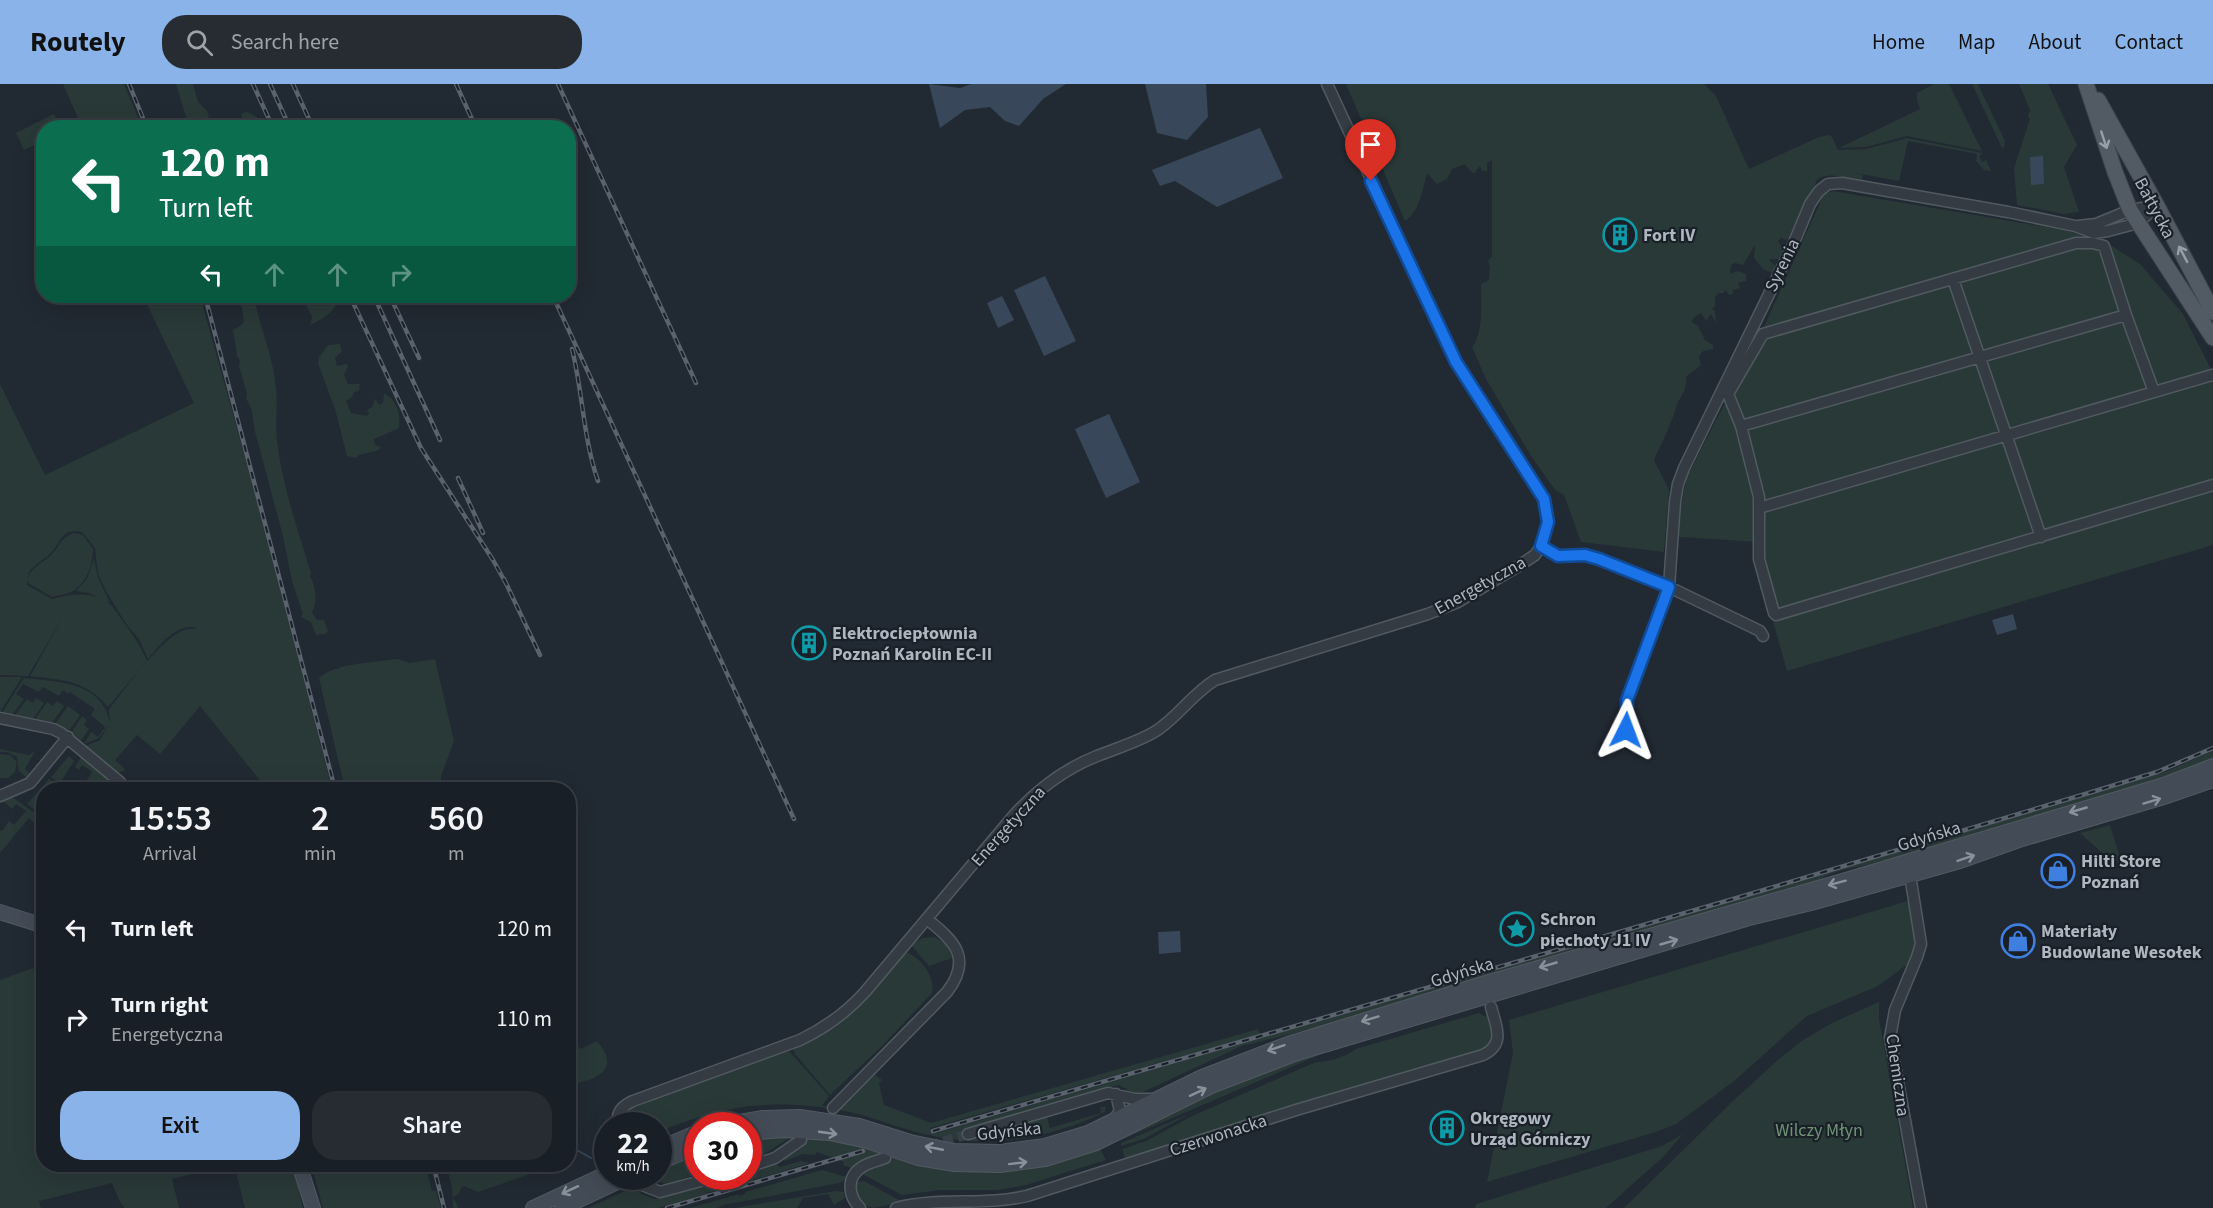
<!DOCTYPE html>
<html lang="en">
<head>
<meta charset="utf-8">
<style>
  :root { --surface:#191f26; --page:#262c32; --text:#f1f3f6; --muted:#9fa2a7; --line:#373d43; --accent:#8ab3e9 }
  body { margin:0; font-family:"Source Sans 3",sans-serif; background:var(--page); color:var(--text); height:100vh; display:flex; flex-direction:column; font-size:22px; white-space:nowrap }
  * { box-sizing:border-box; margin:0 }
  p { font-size:20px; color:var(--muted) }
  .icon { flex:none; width:33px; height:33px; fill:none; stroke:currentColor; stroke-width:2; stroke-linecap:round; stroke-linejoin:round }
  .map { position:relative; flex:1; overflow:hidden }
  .side { position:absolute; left:36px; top:698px; width:540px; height:390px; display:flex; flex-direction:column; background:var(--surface); border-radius:24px; box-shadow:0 6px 24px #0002,0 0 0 2px var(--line) }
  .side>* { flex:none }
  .top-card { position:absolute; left:36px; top:36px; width:540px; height:183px; border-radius:24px; box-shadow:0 6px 24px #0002,0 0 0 2px var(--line); background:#0b6e4f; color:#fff; overflow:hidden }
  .speed { position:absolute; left:594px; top:1028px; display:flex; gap:12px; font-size:30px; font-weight:700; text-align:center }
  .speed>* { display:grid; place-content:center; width:78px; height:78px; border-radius:50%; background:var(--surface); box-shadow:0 6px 24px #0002,0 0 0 2px var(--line); line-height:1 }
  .speed small { font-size:15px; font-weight:400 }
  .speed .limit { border:9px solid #d22; background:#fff; color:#111 }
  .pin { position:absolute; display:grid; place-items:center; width:51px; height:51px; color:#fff; margin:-62px -26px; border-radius:50% 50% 50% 0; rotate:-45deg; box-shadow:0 0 6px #0007 }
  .pin .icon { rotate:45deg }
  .me { position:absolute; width:66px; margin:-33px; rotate:3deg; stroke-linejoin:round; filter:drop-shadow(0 0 4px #0008) }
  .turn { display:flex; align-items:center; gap:21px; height:126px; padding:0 24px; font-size:27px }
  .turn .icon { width:78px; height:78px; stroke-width:2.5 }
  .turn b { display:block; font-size:42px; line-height:51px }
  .lanes { display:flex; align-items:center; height:57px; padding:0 24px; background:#0003; justify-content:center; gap:30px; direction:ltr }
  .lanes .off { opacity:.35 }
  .eta { display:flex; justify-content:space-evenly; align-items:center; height:102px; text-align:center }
  .eta b { font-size:36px; font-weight:600; line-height:42px }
  .cta { display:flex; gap:12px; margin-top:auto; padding:12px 24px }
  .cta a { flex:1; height:69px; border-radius:24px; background:var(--accent); color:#111; font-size:24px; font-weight:600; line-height:69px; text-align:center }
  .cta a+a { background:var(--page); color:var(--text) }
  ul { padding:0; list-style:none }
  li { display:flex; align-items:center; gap:18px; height:90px; padding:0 24px }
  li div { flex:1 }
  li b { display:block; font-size:22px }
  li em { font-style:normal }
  header { display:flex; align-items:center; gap:36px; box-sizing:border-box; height:84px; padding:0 30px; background:var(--accent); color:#111 }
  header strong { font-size:28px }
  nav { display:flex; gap:33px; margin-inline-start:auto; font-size:21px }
  .search { width:420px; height:54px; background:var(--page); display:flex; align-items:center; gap:15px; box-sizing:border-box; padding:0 21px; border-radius:24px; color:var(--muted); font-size:22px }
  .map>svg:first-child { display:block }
  .green { fill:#293938 }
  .water { fill:#38485a }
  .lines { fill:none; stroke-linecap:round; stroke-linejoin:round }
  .stream { stroke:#38485a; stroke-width:2 }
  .street-tunnel { stroke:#363e47; stroke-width:10; stroke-dasharray:10 5; stroke-linecap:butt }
  .street-casing { stroke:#515961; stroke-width:13 }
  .secondary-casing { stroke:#515961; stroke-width:16 }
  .primary-casing { stroke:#3d444d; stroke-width:17 }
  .street { stroke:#343b43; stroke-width:10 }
  .secondary { stroke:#434b56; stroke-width:14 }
  .primary { stroke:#525a63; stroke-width:15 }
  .rail-casing { stroke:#5a626d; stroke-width:4.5 }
  .rail { stroke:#1a2028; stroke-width:2; stroke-dasharray:7; stroke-linecap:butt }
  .oneway { stroke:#979fa9 }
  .oneway2 { stroke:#89919b }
  .route-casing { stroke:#114b97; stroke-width:15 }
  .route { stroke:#1a73e8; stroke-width:10 }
  .labels { text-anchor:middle; stroke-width:4.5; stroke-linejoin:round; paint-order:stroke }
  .street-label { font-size:18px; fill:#aeb6c0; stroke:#1a2028 }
  .poi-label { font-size:18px; font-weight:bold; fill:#aeb6c0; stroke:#1a2028; text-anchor:start }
  .park-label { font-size:18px; fill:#709377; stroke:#1a2028 }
</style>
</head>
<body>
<header>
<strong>Routely</strong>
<div class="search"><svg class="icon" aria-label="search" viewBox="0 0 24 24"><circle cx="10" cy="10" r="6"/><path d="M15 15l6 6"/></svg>Search here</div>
<nav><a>Home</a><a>Map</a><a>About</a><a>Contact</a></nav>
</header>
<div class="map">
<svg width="2213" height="1124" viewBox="0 0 2213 1124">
  <rect width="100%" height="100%" fill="#212932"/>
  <path class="green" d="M63,0H124L142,43H82Z
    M176,0H193L198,18L207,27L212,43H189Z
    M1346,0H1704L1716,12L1749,85L1819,53L1829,51L1832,53L1838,66L1866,65L1907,54L1983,69L1979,72L1982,78L1986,76L1991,87L1984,86L1976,77L1977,70L1908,57L1899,97L1850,88L1863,91L1862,97C1847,96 1830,86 1817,96L1790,153L1786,156L1781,154L1778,157L1784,167C1783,174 1776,176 1770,175V177L1777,183L1774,190L1763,185L1754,174L1755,161L1743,181L1735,179L1731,181L1730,190L1737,187L1746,190V197L1738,199L1740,204L1733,206V210L1729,211L1725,205L1724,209H1718C1714,213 1715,217 1715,222L1712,225L1715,227L1716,239L1711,230L1706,237L1701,229L1693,234L1692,238L1698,242L1705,256L1713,261V265L1703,267L1699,273L1701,281L1686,293C1687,309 1680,311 1676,323C1671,342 1662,358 1654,376L1669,406L1664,468L1581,458L1564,411L1555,406L1531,372L1485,293L1472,263C1484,250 1481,216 1481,200L1489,196L1490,183L1488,177L1492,172V76L1487,79V87H1482L1480,82L1478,84L1475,89H1472L1465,80L1452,85L1447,95L1437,100L1427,89C1423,104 1419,129 1405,137Z
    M1934,0H1949L1982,67L1907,52L1866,63L1839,64L1920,25L1917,16V9Z
    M1972,0H1978L2005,57L2004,64H2002Z
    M2019,0H2048L2077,61L2064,83L2079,128L2064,130L2017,121L2014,84L2030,35L2028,32L2030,26Z
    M245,28C253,28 261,36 264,43H246L241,30Z
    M54,30L60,43L44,44L43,57L24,66L16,49Z
    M1833,107L2069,147L2112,162L2140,180L2183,230L2213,289V461L1787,587L1770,527L1757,458L1679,453L1681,423L1687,393L1763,245L1824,110Z
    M143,212H200L252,398L332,705H267L200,622L160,670L137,651L115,676L126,686L117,689L83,663L100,656L109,640L99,654L84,660L91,648L98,653L105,643L91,631L95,625L70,608L68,610L63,606L59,612L43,603L39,608L23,600L16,610L24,615L10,634L0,632L24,594C58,598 102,597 110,639L109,625C126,604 160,555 184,546C189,544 193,545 198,544C177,538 160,561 148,575L139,555L127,541L107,509L98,490L95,464L82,448C59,444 62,460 48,472C41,477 34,481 29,488L27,501L52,515C72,510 93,506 111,521C116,526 120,534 125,540C135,554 140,561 147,577L108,623C86,596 62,596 30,592L63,533L28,592L0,591V300L45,391L194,319Z
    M240,212H254C259,243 274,273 276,305C278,322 275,339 277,356C282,401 298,446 311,489L310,493C316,502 318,518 312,528L317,536H324L328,548L325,550L316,551L311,538L301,533L303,530L292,497L283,452L254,344L252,327L246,314L247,309L239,282L240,277L237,272L233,245L237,244L244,238Z
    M302,212H339C337,227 323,235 310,241L312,233Z
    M340,260L342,267L335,274L337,282L346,280L348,282L344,291L348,300H360L359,307L354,308L352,313L346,317L351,329L367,332L369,329L367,326L372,323L375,315L379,321L383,319L384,309C397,316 401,330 399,344L374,355L375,361L381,363L379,366L359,371L356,374L347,372L335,325L318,279L319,273L328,261Z
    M75,449L83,451L93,465C93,479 87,497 76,505C70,510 59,511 52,513L28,499C28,483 44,479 53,469C61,460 62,452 75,449Z
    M94,474L98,494L110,519L89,509L76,507L87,495Z
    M398,575L410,579L435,575L454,657L441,692V705H345L319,594C334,579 377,578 398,575Z
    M0,593H22L0,628Z
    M36,614L44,619L31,638L13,634L27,615L33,619Z
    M57,617L64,622L50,642L33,638L47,618L53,622Z
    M68,622L80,631L67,650L53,643Z
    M82,632L87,636L84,641L89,645L79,660L69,652Z
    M0,665L29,671L35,667L25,685L31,690L28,695L19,687L17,673L7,668H0Z
    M2213,667V675L2187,687L1884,779L1883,776C1865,783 1850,783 1830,790C1822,793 1818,797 1810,800L1341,937L1247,961L1246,960L1141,1009H1133L1119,1001L1093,1007L1096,1019L1047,1033L1050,1044L1101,1029L1100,1023H1106L1105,1028C1048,1056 985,1065 924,1050C897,1044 872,1032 845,1027C774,1014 725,1020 659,1048L658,1041H625L624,1033L630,1026L676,1006L789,967L829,1012L822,1022L838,1025L875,991L882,996L879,999L884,1021L931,1039L1258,945L1260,950L930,1044L937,1049L2112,704L2165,688Z
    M0,670L10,671L17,678L15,688L8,694H0Z
    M69,672L74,677L60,699L51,693Z
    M82,672L112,695L111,705H81L92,688L82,681L79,686L75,683Z
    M49,695L59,701L56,705H44L43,725L40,730L27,720Z
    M12,713L43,735V746L29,734L0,769V746L2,747L9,737L14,741L26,727L16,720L12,725L3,717Z
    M2110,741L2121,777L2120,778L2109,775L2080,749Z
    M1911,816L1915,847L1913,876L1878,902L1807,932L1733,998L1676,1040L1656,1048L1487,1098L1513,969L1509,936Z
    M935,853L946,860L952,874L929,882L911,861L922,854Z
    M906,868C920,873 936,893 932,909L881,963L830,1011L795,970L793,965C846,941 870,911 906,868Z
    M33,884L43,911L44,1080H234L172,1095L179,1124H125L120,1118L112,1099L39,1117L41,1124H0V896Z
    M1879,918V935L1913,1124H1624L1734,1016L1779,975L1803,956L1832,939Z
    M1479,929L1484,932L1488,930L1493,950V958L1483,966L1126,1077L1122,1065L1146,1057L1192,1032L1316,978C1329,978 1345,973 1356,965Z
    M569,954L581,965L597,957C623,987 594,996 569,1001Z
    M1317,972L1100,1065L1106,1076L1026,1101L997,1106H940L902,1111L864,1091L863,1088L889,1077L866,1076L851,1084L843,1081L844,1078L838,1076L864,1068L862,1066L833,1074L817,1068L815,1071L803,1070L784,1077L783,1076L806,1057L789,1054L766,1069L749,1075L748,1055L774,1052L818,1053L853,1059L898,1073L1057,1078L1088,1068L1229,1000L1296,975Z
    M1191,1029L1144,1055L1121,1062V1059Z
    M1683,1050L1663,1073L1606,1124H1475L1476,1120L1662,1062Z
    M697,1068V1090L666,1100L658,1097L657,1092L664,1084Z
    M801,1077L810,1079L658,1124H588L627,1106L638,1108L640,1106L641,1110L655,1115L735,1092H748L749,1088L775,1080L780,1083Z
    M234,1080H292L303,1124H245Z
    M311,1080H425L432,1107H436L441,1124H323Z
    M446,1080H531L533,1089L478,1108L464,1102L461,1104L459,1109L452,1114L456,1118L458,1124H453L452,1103Z
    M822,1086L847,1093V1095L839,1099L724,1121L717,1124H690L739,1110V1112L745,1110V1108Z
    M864,1097L899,1116L940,1111H997L1052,1099L1017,1110L982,1113H932L873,1124C860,1120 853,1111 857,1098Z
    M836,1107L844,1108L845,1114L834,1121L828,1110L803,1114L797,1124H734Z"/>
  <path class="water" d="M929,0L960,4L971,0H1066L1043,15L1019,42L1005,37L990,23L965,26L940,44Z
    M1145,0H1206L1208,33L1187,56L1157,49Z
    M1260,44L1283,94L1217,123L1175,97L1160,102L1152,86Z
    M2043,72L2044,100L2031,101L2030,73Z
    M1045,192L1076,257L1044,272L1014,206Z
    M1002,212L1014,236L998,244L987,219Z
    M1109,330L1140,398L1106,414L1075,345Z
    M2013,530L2017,545L1997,551L1992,536Z
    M1180,847L1181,868L1159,870L1158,848Z"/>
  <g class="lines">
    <path class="stream" d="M568,1061L591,1074"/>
    <path class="street-tunnel" d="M929,1062L968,1050"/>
    <g class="street-casing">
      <path id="street" d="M2078,142L2096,140L2130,126L2155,122
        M1953,195L2041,453
        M2154,308L2126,231L2104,162L2093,159H2076L1763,250L1728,310L1741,342L1759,413V475L1774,529L1776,531L2213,401
        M1741,342L2126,231
        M1759,424L2212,291
        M1541,462L1558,472L1585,471L1599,475L1669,503L1760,547L1763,552
        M0,634L53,645L61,649L120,698
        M1626,646L1627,616L1669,503L1675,418L1678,400L1684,384L1793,161L1810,120L1819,107L1828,100L1842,99L2008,128L2075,142L2094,149L2108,147L2138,139L2157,122
        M0,712L30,699L68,653
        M1910,791L1921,860L1917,873L1895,926L1890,954L1921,1124
        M833,1024L947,908C973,874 954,857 927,835
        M1113,1037L1120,1027L1116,1010
        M618,1041C616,1028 622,1022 633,1017L800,956C825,944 846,929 865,908L1015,730C1039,704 1064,685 1097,672C1117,664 1138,658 1156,647C1178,633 1192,610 1215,596L1428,530L1458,518L1517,483L1535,471L1541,462L1548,438L1544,415L1456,278L1327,0
        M968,1050L1108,1009L1135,1015H1153
        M748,1083L775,1074L801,1056
        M618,1097L637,1099L660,1108L719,1092
        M860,1124C848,1112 846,1093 862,1083C869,1078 878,1077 885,1074
        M896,1124C940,1113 983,1122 1027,1112L1296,1026L1483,971C1506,960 1496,942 1491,923"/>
    </g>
    <g class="secondary-casing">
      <path id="secondary" d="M0,828L44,842
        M723,1041L763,1034L800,1033L859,1042L910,1058L954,1067L1000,1068L1045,1062L1088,1049L1202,993L1288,960L1486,899L1846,796L2164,701L2213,682
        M748,1049L784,1046L830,1049L867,1057L918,1074L955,1080L1000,1081L1045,1075L1096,1059L1211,1002L1297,969L1749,834L1811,819L1960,777L2022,755L2167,712L2213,696
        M658,1065L698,1048
        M658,1079L698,1062
        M299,1080L313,1124
        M533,1124L608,1089
        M562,1124L630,1092"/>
    </g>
    <g class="primary-casing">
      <path id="primary" d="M2086,0L2115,88L2130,126L2213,254
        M2098,16L2157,122L2213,228"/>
    </g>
    <use href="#street" class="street"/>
    <use href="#secondary" class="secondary"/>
    <use href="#primary" class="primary"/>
    <g class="rail-casing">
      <path id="rail" d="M129,0L147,44
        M253,0L273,44
        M270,0L290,44
        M293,0L313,44
        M456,0L476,44
        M558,0L696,299
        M205,212L335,705
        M350,212L421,364L493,476L508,503
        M374,212L440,356
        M390,212L419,274
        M553,212L794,735
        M572,265C583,309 583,354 598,397
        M458,394L483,449
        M504,495L540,571
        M933,1047L1740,813L2092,708L2157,688L2213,664
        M433,1080L444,1124
        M667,1124L863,1067"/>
    </g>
    <use href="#rail" class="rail"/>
  </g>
  <defs><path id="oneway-shaft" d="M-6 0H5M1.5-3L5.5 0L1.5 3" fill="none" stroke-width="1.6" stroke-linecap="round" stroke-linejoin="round" transform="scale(1.5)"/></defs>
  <g class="oneway">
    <use href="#oneway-shaft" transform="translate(2104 56) rotate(72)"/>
    <use href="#oneway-shaft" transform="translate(2183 170) rotate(-118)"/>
  </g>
  <g class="oneway2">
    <use href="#oneway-shaft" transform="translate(2152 717) rotate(-17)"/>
    <use href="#oneway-shaft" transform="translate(2078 726) rotate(164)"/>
    <use href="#oneway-shaft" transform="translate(1966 774) rotate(-18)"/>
    <use href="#oneway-shaft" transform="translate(1837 799) rotate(165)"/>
    <use href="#oneway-shaft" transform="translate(1669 858) rotate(-16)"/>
    <use href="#oneway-shaft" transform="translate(1548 881) rotate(164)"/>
    <use href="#oneway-shaft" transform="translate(1370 935) rotate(163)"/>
    <use href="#oneway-shaft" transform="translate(1276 964) rotate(161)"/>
    <use href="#oneway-shaft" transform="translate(1198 1008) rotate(-25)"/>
    <use href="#oneway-shaft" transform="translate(828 1049) rotate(8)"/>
    <use href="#oneway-shaft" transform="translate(934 1064) rotate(-169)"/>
    <use href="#oneway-shaft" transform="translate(1018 1079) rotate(-7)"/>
    <use href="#oneway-shaft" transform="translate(570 1106) rotate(155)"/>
  </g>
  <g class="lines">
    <g class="route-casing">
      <path id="route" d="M1371,97L1456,278L1544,415L1548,438L1541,462L1558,472L1585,471L1599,475L1669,503L1627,616L1626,646"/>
    </g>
    <use href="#route" class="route"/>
  </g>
  <defs>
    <g id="building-ring" transform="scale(1.725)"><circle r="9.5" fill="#1a2028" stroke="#0f9aa8" stroke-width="1.5"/><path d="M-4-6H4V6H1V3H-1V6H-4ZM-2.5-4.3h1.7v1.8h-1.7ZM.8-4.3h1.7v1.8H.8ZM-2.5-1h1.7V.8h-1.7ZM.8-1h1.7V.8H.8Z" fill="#0f9aa8"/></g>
    <g id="shop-ring" transform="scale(1.725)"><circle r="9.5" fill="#1a2028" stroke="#3f7fe0" stroke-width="1.5"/><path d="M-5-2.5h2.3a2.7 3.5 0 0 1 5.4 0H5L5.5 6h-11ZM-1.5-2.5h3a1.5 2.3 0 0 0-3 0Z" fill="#3f7fe0"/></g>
    <g id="sight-ring" transform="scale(1.725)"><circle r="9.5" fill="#1a2028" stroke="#0f9aa8" stroke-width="1.5"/><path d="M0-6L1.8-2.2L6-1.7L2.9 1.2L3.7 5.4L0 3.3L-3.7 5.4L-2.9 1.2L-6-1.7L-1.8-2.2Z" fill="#0f9aa8"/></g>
  </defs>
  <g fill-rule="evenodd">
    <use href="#building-ring" x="1620" y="151"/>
    <use href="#building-ring" x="809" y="559"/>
    <use href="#shop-ring" x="2058" y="787"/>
    <use href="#sight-ring" x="1517" y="845"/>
    <use href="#shop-ring" x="2018" y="857"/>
    <use href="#building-ring" x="1447" y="1044"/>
  </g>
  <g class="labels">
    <g class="street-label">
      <text transform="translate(2155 124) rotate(62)" y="6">Bałtycka</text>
      <text transform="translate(1782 181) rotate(-64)" y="6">Syrenia</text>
      <text transform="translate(1480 501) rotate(-29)" y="6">Energetyczna</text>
      <text transform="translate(1008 742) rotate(-48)" y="6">Energetyczna</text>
      <text transform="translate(1929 752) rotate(-17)" y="6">Gdyńska</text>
      <text transform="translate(1462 888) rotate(-17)" y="6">Gdyńska</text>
      <text transform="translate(1898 991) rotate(82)" y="6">Chemiczna</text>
      <text transform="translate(1009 1047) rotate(-6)" y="6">Gdyńska</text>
      <text transform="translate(1218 1051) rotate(-18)" y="6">Czerwonacka</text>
    </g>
    <g class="poi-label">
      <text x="1643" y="157">Fort IV</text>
      <text x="832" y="555">Elektrociepłownia<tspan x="832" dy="21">Poznań Karolin EC-II</tspan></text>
      <text x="2081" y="783">Hilti Store<tspan x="2081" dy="21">Poznań</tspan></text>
      <text x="1540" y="841">Schron<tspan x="1540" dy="21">piechoty J1 IV</tspan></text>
      <text x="2041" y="853">Materiały<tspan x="2041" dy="21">Budowlane Wesołek</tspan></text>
      <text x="1470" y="1040">Okręgowy<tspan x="1470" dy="21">Urząd Górniczy</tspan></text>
    </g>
    <g class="park-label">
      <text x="1819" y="1052">Wilczy Młyn</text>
    </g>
  </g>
</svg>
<div class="speed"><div>22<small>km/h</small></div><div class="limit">30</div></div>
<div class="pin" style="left:1371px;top:97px;background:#d93025"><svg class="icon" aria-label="arrive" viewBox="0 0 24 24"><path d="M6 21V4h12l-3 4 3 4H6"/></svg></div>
<svg class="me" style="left:1626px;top:646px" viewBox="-20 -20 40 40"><path d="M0-17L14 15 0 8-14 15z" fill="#1a73e8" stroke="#fff" stroke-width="4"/></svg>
<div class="top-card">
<div class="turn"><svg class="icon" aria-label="left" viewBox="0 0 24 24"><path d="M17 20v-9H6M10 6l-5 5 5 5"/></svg><div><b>120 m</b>Turn left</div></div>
<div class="lanes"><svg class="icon" aria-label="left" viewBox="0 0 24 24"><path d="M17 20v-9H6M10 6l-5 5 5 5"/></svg><svg class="icon off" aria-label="ahead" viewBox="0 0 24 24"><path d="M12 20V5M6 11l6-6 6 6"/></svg><svg class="icon off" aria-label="ahead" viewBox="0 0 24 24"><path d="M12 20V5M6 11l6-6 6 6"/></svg><svg class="icon off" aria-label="right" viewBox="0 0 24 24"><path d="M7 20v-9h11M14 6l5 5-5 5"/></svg></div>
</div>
<section class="side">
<div class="eta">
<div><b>15:53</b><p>Arrival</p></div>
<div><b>2</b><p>min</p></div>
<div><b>560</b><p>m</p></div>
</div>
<ul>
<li><svg class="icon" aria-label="left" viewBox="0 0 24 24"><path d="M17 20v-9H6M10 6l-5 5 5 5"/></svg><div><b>Turn left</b></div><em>120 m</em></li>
<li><svg class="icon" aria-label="right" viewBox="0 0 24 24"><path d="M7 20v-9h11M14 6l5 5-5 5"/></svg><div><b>Turn right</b><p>Energetyczna</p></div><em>110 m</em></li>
</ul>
<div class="cta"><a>Exit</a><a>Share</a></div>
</section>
</div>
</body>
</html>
